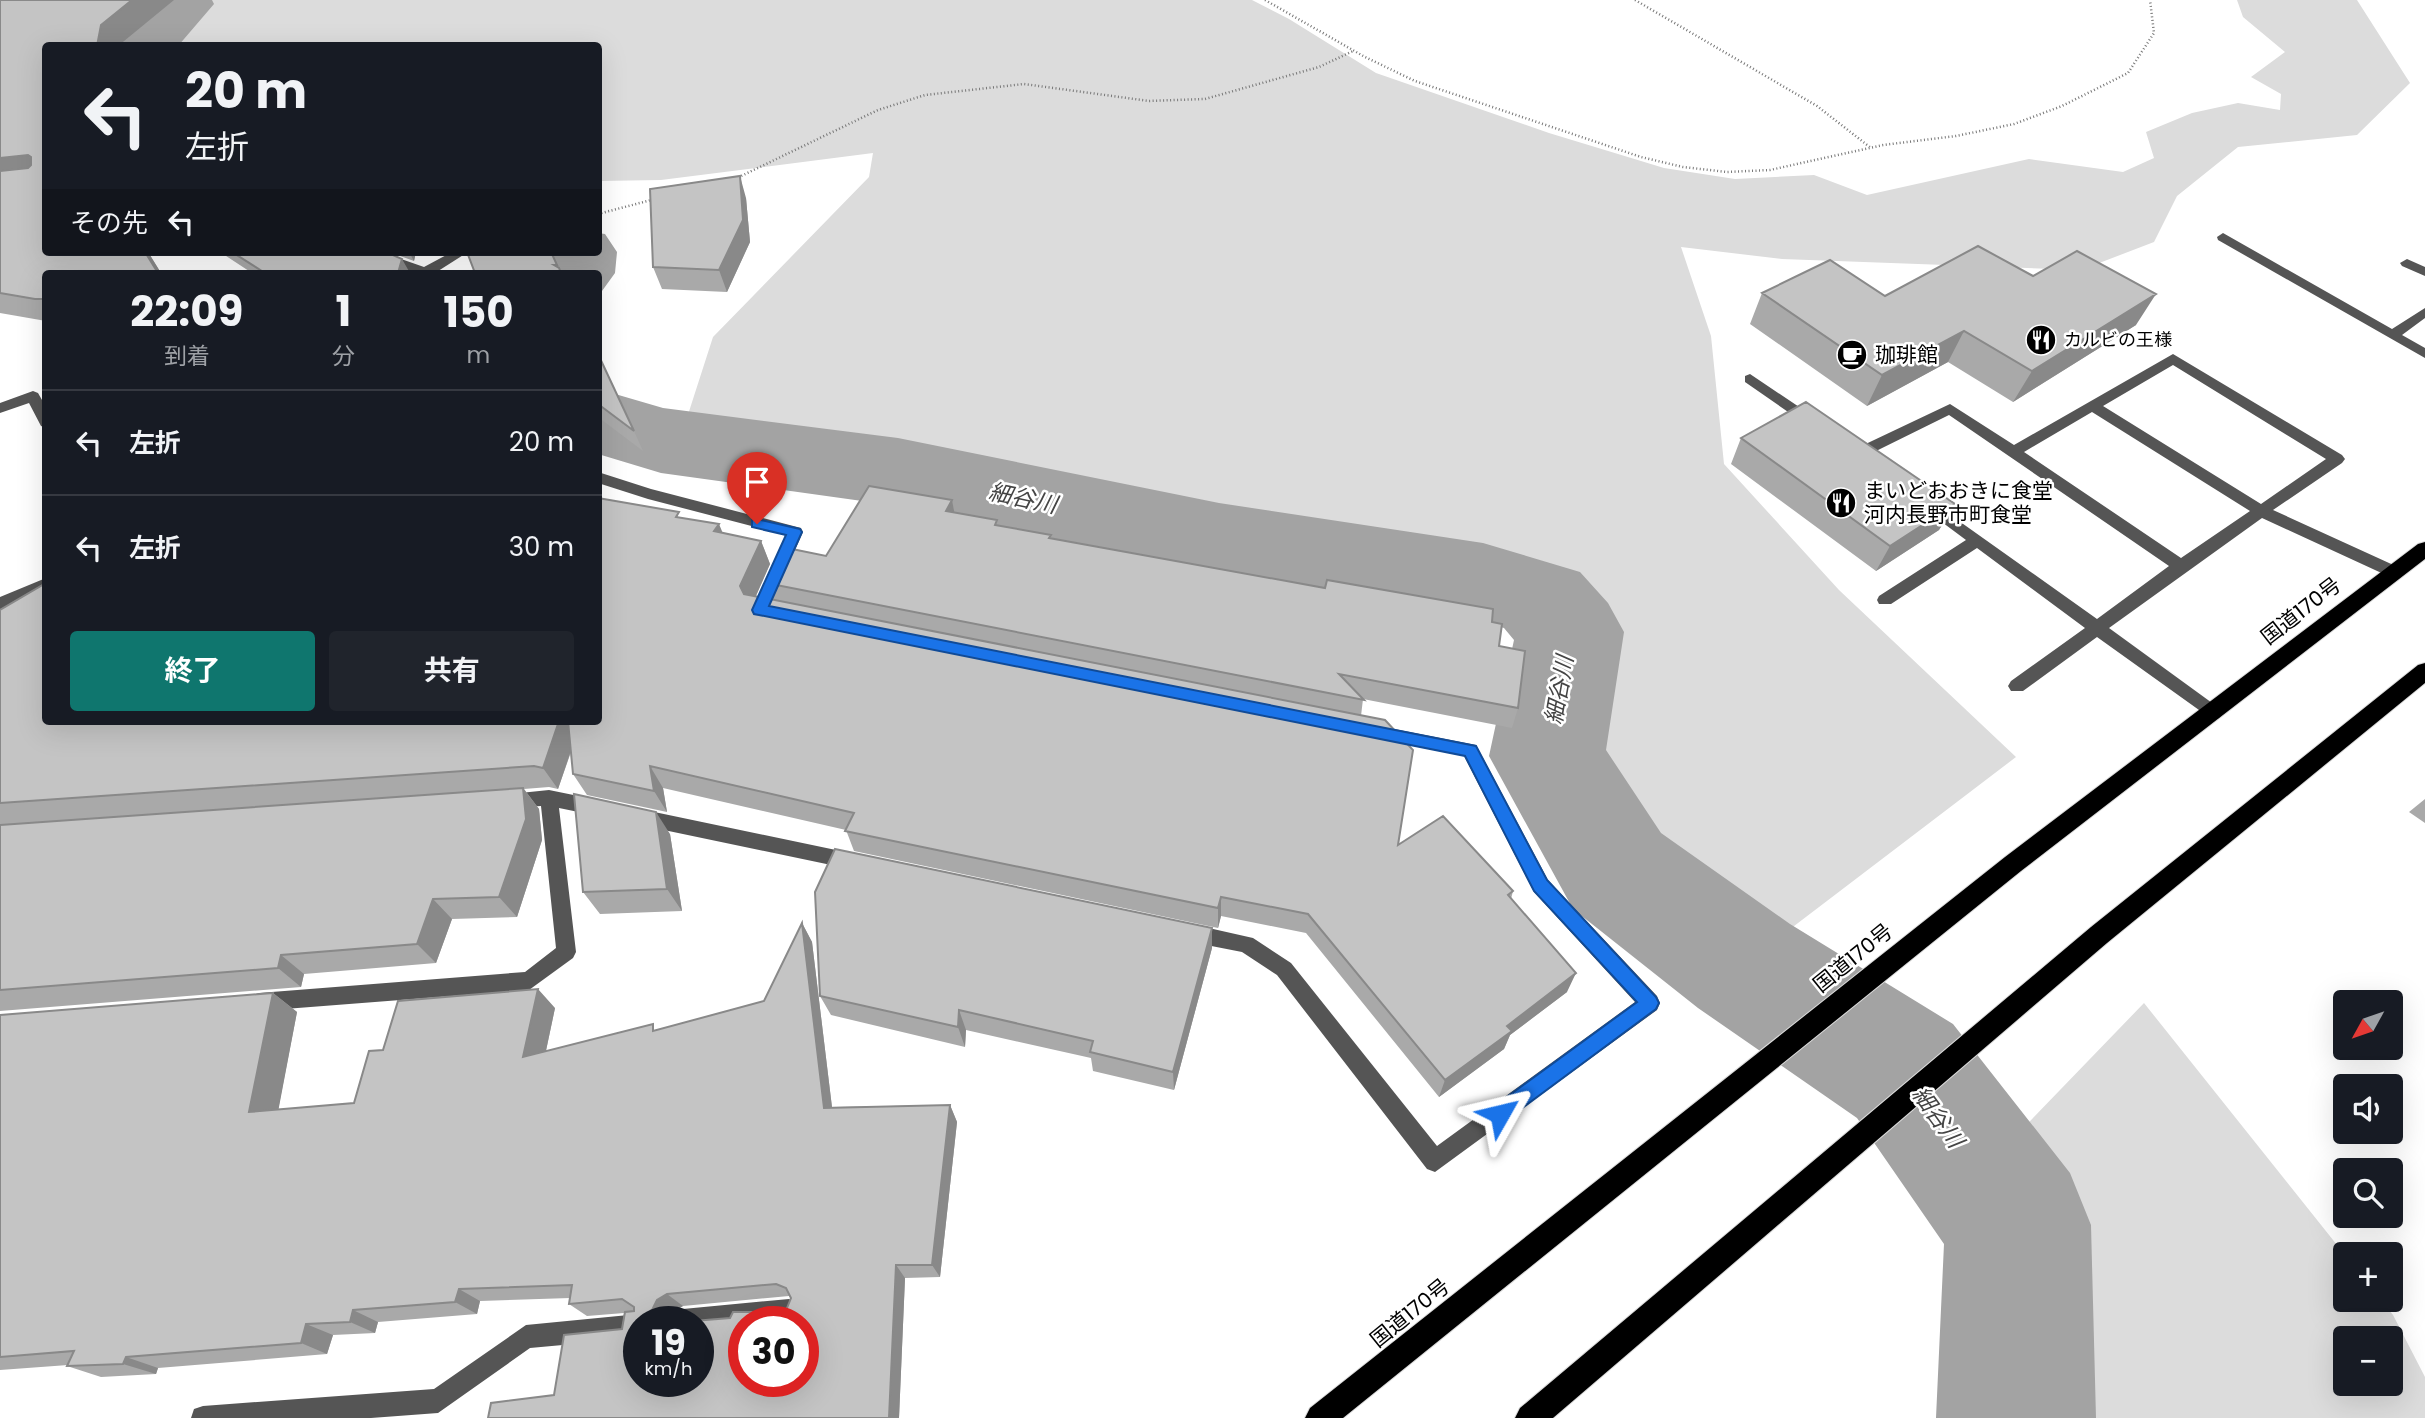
<!DOCTYPE html>
<html lang="ja">
<head>
<meta charset="utf-8">
<style>
  :root { --surface:#171b24; --page:#20242c; --text:#f1f3f6; --muted:#9ea1a6; --line:#363941; --accent:#0f766e }
  body { margin:0; font-family:Poppins,"Noto Sans JP",sans-serif; background:var(--page); color:var(--text); height:100vh; display:flex; flex-direction:column; font-size:26px; white-space:nowrap }
  * { box-sizing:border-box; margin:0 }
  p { font-size:23px; color:var(--muted) }
  .icon { flex:none; width:38px; height:38px; fill:none; stroke:currentColor; stroke-width:2; stroke-linecap:round; stroke-linejoin:round }
  .map { position:relative; flex:1; overflow:hidden }
  .drawer { position:absolute; left:42px; top:270px; width:560px; height:455px; display:flex; flex-direction:column; background:var(--surface); border-radius:7px; box-shadow:0 7px 28px #0002 }
  .drawer>* { flex:none }
  .guide { position:absolute; left:42px; top:42px; width:560px; height:214px; border-radius:7px; box-shadow:0 7px 28px #0002; background:#171b24; color:var(--text); overflow:hidden }
  .needle { width:46px; rotate:230deg }
  .buttons { position:absolute; left:2333px; top:990px; display:grid; gap:14px }
  .buttons a { display:grid; place-items:center; width:70px; height:70px; border-radius:7px; background:var(--surface); box-shadow:0 7px 28px #0002; font-size:35px }
  .speed { position:absolute; left:623px; top:1306px; display:flex; gap:14px; font-size:35px; font-weight:700; text-align:center }
  .speed>* { display:grid; place-content:center; width:91px; height:91px; border-radius:50%; background:var(--surface); box-shadow:0 7px 28px #0002; line-height:1 }
  .speed small { font-size:18px; font-weight:400 }
  .speed .limit { border:10px solid #d22; background:#fff; color:#111 }
  .pin { position:absolute; display:grid; place-items:center; width:60px; height:60px; color:#fff; margin:-72px -30px; border-radius:50% 50% 50% 0; rotate:-45deg; box-shadow:0 0 7px #0007 }
  .pin .icon { rotate:45deg }
  .me { position:absolute; width:77px; margin:-38px; rotate:53deg; stroke-linejoin:round; filter:drop-shadow(0 0 5px #0008) }
  .turn { display:flex; align-items:center; gap:24px; height:147px; padding:0 28px; font-size:32px }
  .turn .icon { width:91px; height:91px; stroke-width:2.5 }
  .turn b { display:block; font-size:49px; line-height:60px }
  .then { display:flex; align-items:center; height:66px; padding:0 28px; background:#0003; gap:14px; font-size:26px }
  .eta { display:flex; justify-content:space-evenly; align-items:center; height:119px; text-align:center }
  .eta b { font-size:42px; font-weight:700; line-height:49px }
  .action { display:flex; gap:14px; margin-top:auto; padding:14px 28px }
  .action a { flex:1; height:80px; border-radius:7px; background:var(--accent); color:#fff; font-size:28px; font-weight:700; line-height:80px; text-align:center }
  .action a+a { background:var(--page); color:var(--text) }
  ul { padding:0; list-style:none }
  li { display:flex; align-items:center; gap:21px; height:105px; padding:0 28px; border-top:2px solid var(--line) }
  li div { flex:1 }
  li b { display:block; font-size:26px }
  li em { font-style:normal }
  .map>svg:first-child { display:block }
  .green { fill:#dcdcdc; fill-rule:evenodd }
  .lines { fill:none; stroke-linecap:round; stroke-linejoin:round }
  .river { fill:#a3a3a3; fill-rule:evenodd }
  .highway-casing { stroke:#dbdbdb; stroke-width:2 }
  .path { stroke:#777; stroke-width:2.5; stroke-dasharray:1 2.5; stroke-linecap:butt }
  .minor { fill:#555; fill-rule:evenodd }
  .highway { fill:#000; fill-rule:evenodd }
  .wall { fill:#a9a9a9; fill-rule:evenodd }
  .shaded-wall { fill:#898989 }
  .building { fill:#c4c4c4; stroke:#898989; stroke-width:2; fill-rule:evenodd }
  .route { fill:#1a73e8; stroke:#114b97; stroke-width:2 }
  .labels { text-anchor:middle; stroke-width:5; stroke-linejoin:round; paint-order:stroke }
  .far-poi-label { font-size:18px; fill:#000; stroke:#fff; text-anchor:start }
  .poi-label { font-size:21px; fill:#000; stroke:#fff; text-anchor:start }
  .street-label { font-size:21px; fill:#000; stroke:#fff }
  .water-label { font-size:23px; font-style:italic; fill:#444; stroke:#fff }
</style>
</head>
<body>
<div class="map">
<svg width="2425" height="1418" viewBox="0 0 2425 1418">
  <rect width="100%" height="100%" fill="#fff"/>
  <path class="green" d="M185,0H1252L1289,19L1376,73L1549,133L1664,168L1735,179L1814,175L1867,195L2029,159L2123,172L2154,158L2146,132L2192,113L2238,103L2280,110L2281,94L2251,77L2285,52L2243,17L2237,0H2357L2410,83L2357,135L2238,147L2177,196L2154,242L2081,270L1782,259L1681,247L1711,336L1724,464L1839,590L2016,757L1760,952L1635,862L1580,743L1593,629L1557,592L1486,569L1213,529L901,462L684,427L713,337L869,177L873,153L661,180L599,181L598,46H151L189,5Z
    M2144,1003L2345,1255V1300H2381L2393,1315L2425,1377V1418H2088L2076,1281L2007,1145ZM2345,1339H2390V1384H2345Z"/>
  <g class="lines">
    <path class="river" d="M143,0H212L214,4L178,46H103Z
      M598,233L605,234L617,252L615,273L602,291L598,292V273H529L533,252H598Z
      M598,389L663,408L898,438L1219,503L1483,543L1580,572L1608,603L1624,632L1606,750L1661,833L1790,924L1953,1024L2070,1173L2091,1225L2096,1418H1936L1944,1244L1857,1118L1698,1008L1573,909L1489,756L1514,640L1504,628L1480,621L1219,577L898,506L661,473L598,454Z"/>
    <g class="highway-casing">
      <path id="highway" d="M2425,542V559L2021,871L1343,1418H1305L1310,1408L2005,857L2418,544Z
        M2425,663V683L2107,943L1553,1418H1515L1520,1408L2091,927L2418,665Z"/>
    </g>
    <path class="path" d="M1265,0L1365,57L1415,81L1641,157L1683,167L1727,172L1770,170L1883,145L1956,136L2014,124L2062,106L2128,73L2154,33L2150,0
      M1635,0L1817,106L1871,148
      M735,179L878,110L925,95L1024,84L1149,101L1205,99L1319,67L1353,51
      M598,214L655,199"/>
    <path class="minor" d="M2223,233L2392,329L2425,308V318L2402,335L2425,348V358L2218,240L2217,237Z
      M363,252H381L424,267L452,252H468L435,273H415Z
      M2407,259L2425,267V276L2402,266L2400,263Z
      M2173,354L2342,455L2345,459L2342,463L2273,510L2400,568L2402,572L2400,576H2388L2262,518L2109,628L2219,708L2222,713L2219,718L2213,720L2097,637L2023,691H2011L2008,686L2011,681L2085,628L1977,548L1891,604H1879L1877,600L1879,596L1966,540L1923,508L1920,504L1928,499L2097,619L2169,566L1949,415L1870,454L1874,459L1871,463H1861L1851,454L1853,450L1950,404L2014,445ZM2173,365L2326,459L2261,504L2103,406ZM2092,412L2250,511L2181,558L2024,452Z
      M1750,374L1817,419L1819,422L1817,425H1807L1745,382V376Z
      M33,391L38,393L46,407V428L41,426L29,403L0,413V403Z
      M598,472L651,489L801,528L803,532L770,606L776,612L774,616H760L752,610L786,535L648,499L598,483Z
      M46,578V591L0,610V597Z
      M1379,726L1476,745L1548,880L1657,996L1660,1003L1657,1010L1435,1172L1427,1169L1277,975L1242,952L1191,942L1184,939L1181,933L1184,927L1191,924L1253,938L1291,963L1437,1146L1635,1002L1534,892L1464,756L1373,738L1370,733L1373,728Z
      M549,790L598,800L605,802L607,808L605,814L598,816L559,808L576,952L573,958L529,990L259,1011L252,1009L249,1002L252,995L259,993L525,972L556,948L541,806L509,808L502,805L500,800L502,795Z
      M640,809L855,854L862,856L865,862L862,868L855,870L640,825L633,823L631,817L633,811Z
      M789,1299L797,1303L801,1311L797,1319L793,1321H744V1327L698,1331V1321H671L675,1313L683,1309Z
      M639,1314L649,1321H639V1338L530,1348L438,1413L371,1418H191L194,1409L203,1406L434,1389L526,1325Z"/>
    <use href="#highway" class="highway"/>
  </g>
  <path class="wall" d="M0,0L46,46V252H148L161,273H46V321L0,313Z
    M746,198L750,242L727,292L662,289L653,267Z
    M220,252H386L410,273H252Z
    M389,252H416L414,261Z
    M2033,276L2136,325L2013,402L1948,362L1867,406L1750,324L1762,293L1885,296Z
    M598,354L634,431L643,451L598,417Z
    M1741,438L1955,504L1939,530L1876,571L1731,464Z
    M952,500L954,512L998,526L1051,535V538L1492,622L1518,708L1512,728L1363,699L1361,716L1398,845L1513,891L1511,899L1567,992L1510,1035L1504,1049L1439,1097L1306,933L1221,916L1218,928L854,851L846,830L663,788L667,812L587,795L573,774L571,752L558,789L549,787L524,789L539,809L542,840L517,917L452,919L436,963L304,974L301,987L0,1011V610L46,721L681,518L723,533L761,541L770,564L756,596L772,599L766,583Z
    M2425,799V823L2409,812Z
    M670,834L682,911L600,914L583,892Z
    M802,923L812,942L832,1107L950,1105L957,1122L940,1277L905,1278L899,1418H488L554,1395L622,1329L624,1313L587,1316L569,1304L570,1298L480,1301L477,1314L378,1322L375,1333L333,1335L327,1354L158,1368L156,1374L101,1377L67,1366L68,1365L0,1370V1015L273,993L297,1012L278,1110L354,1103L383,1050L555,1008L546,1051L658,1030L764,1001ZM789,1296L791,1297L787,1308L782,1312L730,1318L639,1381L673,1311L683,1306Z
    M1212,948L1174,1090L1093,1071L1091,1058L966,1030L965,1047L831,1015L820,996Z"/>
  <path class="shaded-wall" d="M132,0H174L118,46H97L101,25Z
    M28,155L46,178L0,184V158Z
    M740,176L746,198L750,242L727,292L719,270Z
    M145,252H148L161,273H158Z
    M409,252H416L414,261Z
    M402,259L410,273H398Z
    M2156,294L2136,325L2013,402L2032,371Z
    M1964,331L1948,362L1867,406L1882,375Z
    M952,500L956,521L946,511Z
    M1955,504L1939,530L1876,571L1890,546Z
    M719,524L729,548L714,531Z
    M761,541L770,564L750,609L740,586Z
    M559,721H578L580,724L558,789L543,768Z
    M650,766L663,788L667,812L654,791Z
    M523,788L539,809L542,840L517,917L499,897Z
    M656,812L670,834L682,911L667,889Z
    M1221,897V916L1218,928V908Z
    M433,899L452,919L436,963L417,944Z
    M802,923L812,942L834,1124L824,1108Z
    M1212,928V948L1174,1090L1173,1072Z
    M281,955L304,974L301,987L278,968Z
    M1576,973L1567,992L1510,1035L1504,1049L1439,1097L1445,1080L1507,1026Z
    M538,989L555,1008L541,1074L523,1057Z
    M273,993L297,1012L275,1128L249,1112Z
    M959,1010L966,1030L965,1047L958,1027Z
    M950,1105L957,1122L940,1277L932,1265Z
    M896,1265L905,1278L899,1418H889Z
    M459,1289L480,1301L477,1314L455,1302Z
    M667,1294L683,1306L673,1312L652,1310L657,1300Z
    M353,1310L378,1322L375,1333L350,1322Z
    M680,1312L692,1321H683Z
    M306,1324L333,1335L327,1354L301,1343Z
    M126,1357L158,1368L156,1374L123,1364Z"/>
  <path class="building" d="M0,0H132L101,25L97,46H46V252H145L158,273H46V299H35L0,293V171L28,168L31,165V157L28,155L0,158Z
    M740,176L743,220L719,270L653,267L650,189Z
    M1978,246L2033,276L2077,251L2156,294L2032,371L1964,331L1882,375L1762,293L1830,260L1885,296Z
    M232,252H386L402,259L398,273H265Z
    M467,252H551L557,265H554L559,268L561,273H475Z
    M598,354L634,431L598,404Z
    M1806,402L1955,504L1890,546L1741,438Z
    M869,486L952,500L946,511L997,520L995,525L1051,535L1049,538L1325,588L1327,580L1493,609L1492,622L1502,624L1499,646L1525,651L1518,708L1339,674L1364,700L766,583L782,547L826,556Z
    M598,498L679,512L676,517L719,524L714,531L761,541L740,586L744,594L1385,720L1413,750L1398,845L1443,816L1513,891L1508,895L1576,973L1507,1026L1512,1031L1445,1080L1308,914L1221,897L1218,908L845,831L854,813L650,766L654,791L573,774L568,721H598Z
    M46,583V721H559L543,768L534,766L0,803V610Z
    M523,788L526,819L499,897L433,899L417,944L281,955L278,968L0,990V825Z
    M574,794L656,812L667,889L583,892Z
    M835,849L1212,928L1173,1072L1090,1052L1093,1041L959,1010L958,1027L820,996L815,892Z
    M802,923L824,1108L950,1105L932,1265H896L889,1418H488L491,1403L554,1395L564,1335L622,1329L625,1312L634,1311V1307L622,1299L569,1304L572,1285L459,1289L455,1302L353,1310L350,1322L306,1324L301,1343L126,1357L123,1364L67,1366L74,1351L0,1357V1015L273,993L249,1112L354,1103L369,1051L383,1050L398,1001L538,989L523,1057L653,1024V1031L764,1001ZM776,1284L786,1288L791,1298L787,1308L782,1312H733L730,1318L693,1321H698V1381H639V1321H683L680,1312L652,1310L657,1300L667,1294ZM744,1321H803V1381H744Z"/>
  <path class="route" d="M757,519L800,529L802,532L769,606L1476,746L1547,880L1656,997L1659,1003L1656,1009L1506,1120L1500,1123L1493,1120L1490,1114L1493,1107L1637,1002L1534,891L1465,756L754,614L752,610L786,535L752,527V520Z"/>
  <defs>
    <g id="restaurant-disc" transform="scale(1.575)"><circle r="9.5" fill="#000" stroke="#fff"/><path d="M-5-6h1v4h1v-4h1v4h1v-4h1v5L-1.5 .5V6h-2V.5L-5-1ZM5-6V6H3V1.5H1.5Q1.5-4 5-6Z" fill="#fff"/></g>
    <g id="cafe-disc" transform="scale(1.575)"><circle r="9.5" fill="#000" stroke="#fff"/><path d="M-5.5-4.5H6V0H3Q3 3.5 0 3.5H-2.5Q-5.5 3.5-5.5 0ZM3-3.2v2h1.7v-2ZM-6 4.5H4V6H-6Z" fill="#fff"/></g>
  </defs>
  <g fill-rule="evenodd">
    <use href="#restaurant-disc" x="2041" y="340"/>
    <use href="#cafe-disc" x="1852" y="355"/>
    <use href="#restaurant-disc" x="1841" y="503"/>
  </g>
  <g class="labels">
    <g class="far-poi-label">
      <text x="2064" y="346">カルビの王様</text>
    </g>
    <g class="poi-label">
      <text x="1875" y="362">珈琲館</text>
      <text x="1864" y="498">まいどおおきに食堂<tspan x="1864" dy="24">河内長野市町食堂</tspan></text>
    </g>
    <g class="street-label">
      <text transform="translate(2301 611) rotate(-38)" y="7">国道170号</text>
      <text transform="translate(1853 958) rotate(-39)" y="7">国道170号</text>
      <text transform="translate(1410 1313) rotate(-39)" y="7">国道170号</text>
    </g>
    <g class="water-label">
      <text transform="translate(1023 498) rotate(12)" y="8">細谷川</text>
      <text transform="translate(1559 690) rotate(-80)" y="8">細谷川</text>
      <text transform="translate(1938 1117) rotate(54)" y="8">細谷川</text>
    </g>
  </g>
</svg>
<div class="buttons">
<a><svg class="needle" viewBox="-14 -14 28 28"><path d="M0-13l5 13h-10z" fill="#e53935"/><path d="M0 13l5-13h-10z" fill="#9ea1a6"/></svg></a>
<a><svg class="icon" aria-label="sound" viewBox="0 0 24 24"><path d="M4 9h4l5-4v14l-5-4H4zM17 9q2 3 0 6"/></svg></a>
<a><svg class="icon" aria-label="search" viewBox="0 0 24 24"><circle cx="10" cy="10" r="6"/><path d="M15 15l6 6"/></svg></a>
<a>+</a>
<a>−</a>
</div>
<div class="speed"><div>19<small>km/h</small></div><div class="limit">30</div></div>
<div class="pin" style="left:757px;top:524px;background:#d93025"><svg class="icon" aria-label="arrive" viewBox="0 0 24 24"><path d="M6 21V4h12l-3 4 3 4H6"/></svg></div>
<svg class="me" style="left:1500px;top:1114px" viewBox="-20 -20 40 40"><path d="M0-17L14 15 0 8-14 15z" fill="#1a73e8" stroke="#fff" stroke-width="4"/></svg>
<div class="guide">
<div class="turn"><svg class="icon" aria-label="left" viewBox="0 0 24 24"><path d="M17 20v-9H6M10 6l-5 5 5 5"/></svg><div><b>20 m</b>左折</div></div>
<div class="then">その先<svg class="icon" aria-label="left" viewBox="0 0 24 24"><path d="M17 20v-9H6M10 6l-5 5 5 5"/></svg></div>
</div>
<section class="drawer">
<div class="eta">
<div><b>22:09</b><p>到着</p></div>
<div><b>1</b><p>分</p></div>
<div><b>150</b><p>m</p></div>
</div>
<ul>
<li><svg class="icon" aria-label="left" viewBox="0 0 24 24"><path d="M17 20v-9H6M10 6l-5 5 5 5"/></svg><div><b>左折</b></div><em>20 m</em></li>
<li><svg class="icon" aria-label="left" viewBox="0 0 24 24"><path d="M17 20v-9H6M10 6l-5 5 5 5"/></svg><div><b>左折</b></div><em>30 m</em></li>
</ul>
<div class="action"><a>終了</a><a>共有</a></div>
</section>
</div>
</body>
</html>
